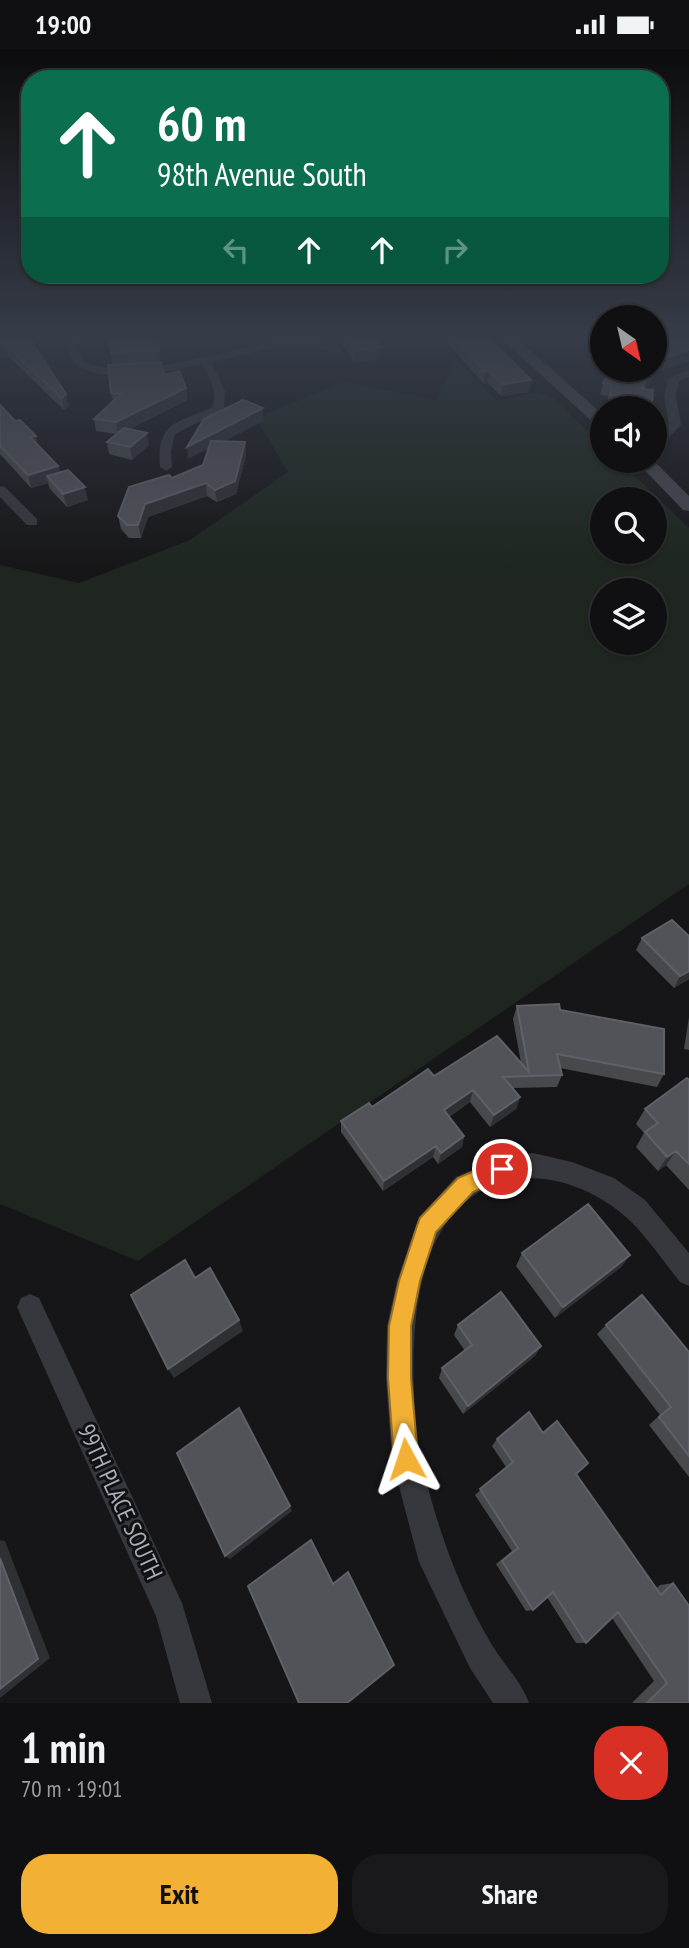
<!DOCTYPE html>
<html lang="en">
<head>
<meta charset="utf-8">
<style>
  :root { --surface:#101012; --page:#19191b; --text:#f1f3f6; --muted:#9c9d9f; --line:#303032; --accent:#f2b134 }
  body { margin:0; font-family:"PT Sans Narrow",sans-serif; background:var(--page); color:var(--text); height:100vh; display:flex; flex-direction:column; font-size:26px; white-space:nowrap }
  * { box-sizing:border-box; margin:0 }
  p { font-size:23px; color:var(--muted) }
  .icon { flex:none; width:38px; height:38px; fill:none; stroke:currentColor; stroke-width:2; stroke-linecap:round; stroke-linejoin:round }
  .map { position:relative; height:1654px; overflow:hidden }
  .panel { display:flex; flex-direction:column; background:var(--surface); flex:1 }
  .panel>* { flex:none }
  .banner { position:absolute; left:21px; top:21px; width:648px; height:214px; border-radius:28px; box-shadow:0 2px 5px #0004,0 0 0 2px var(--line); background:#0b6e4f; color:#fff; overflow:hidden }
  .needle { width:46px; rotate:146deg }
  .fabs { position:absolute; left:590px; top:256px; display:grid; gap:14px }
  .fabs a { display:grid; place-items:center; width:77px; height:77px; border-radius:50%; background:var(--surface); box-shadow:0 2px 5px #0004,0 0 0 2px var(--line); font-size:35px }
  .pin { position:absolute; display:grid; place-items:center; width:60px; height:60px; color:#fff; margin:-30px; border:4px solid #fff; border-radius:50%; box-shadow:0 2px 7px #0007 }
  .me { position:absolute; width:77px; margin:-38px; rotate:355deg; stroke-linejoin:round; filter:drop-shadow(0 0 5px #0008) }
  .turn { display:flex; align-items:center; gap:24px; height:147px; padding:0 21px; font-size:32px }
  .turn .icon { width:91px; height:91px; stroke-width:2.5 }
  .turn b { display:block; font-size:49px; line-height:60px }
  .lanes { display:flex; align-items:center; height:66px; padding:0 21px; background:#0003; justify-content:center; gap:35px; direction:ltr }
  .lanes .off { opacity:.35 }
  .round { display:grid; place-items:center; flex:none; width:74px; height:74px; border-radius:28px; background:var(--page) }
  .headline { display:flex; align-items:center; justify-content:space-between; height:119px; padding:0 21px }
  h1 { font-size:42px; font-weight:800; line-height:52px }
  .cta { display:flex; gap:14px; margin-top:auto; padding:14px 21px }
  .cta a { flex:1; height:80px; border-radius:28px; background:var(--accent); color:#111; font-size:28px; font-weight:800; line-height:80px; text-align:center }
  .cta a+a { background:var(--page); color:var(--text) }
  .status { display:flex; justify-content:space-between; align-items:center; height:49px; padding:0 35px; background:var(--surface); direction:ltr }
  .status svg { height:19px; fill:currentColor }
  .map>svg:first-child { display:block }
  .green { fill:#1e261f; fill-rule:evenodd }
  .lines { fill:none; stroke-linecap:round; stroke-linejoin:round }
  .street { fill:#37383d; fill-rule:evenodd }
  .secondary { fill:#45474d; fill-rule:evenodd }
  .wall { fill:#47494d }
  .shaded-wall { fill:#2f3033 }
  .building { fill:#525359; stroke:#5f6168; stroke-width:2 }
  .route { fill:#f2b134; stroke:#9d7322; stroke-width:2 }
  .labels { text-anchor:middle; stroke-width:6; stroke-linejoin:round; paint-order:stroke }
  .near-street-label { font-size:24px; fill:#a8adb8; stroke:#111113 }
</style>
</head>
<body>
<div class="status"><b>19:00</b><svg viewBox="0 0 49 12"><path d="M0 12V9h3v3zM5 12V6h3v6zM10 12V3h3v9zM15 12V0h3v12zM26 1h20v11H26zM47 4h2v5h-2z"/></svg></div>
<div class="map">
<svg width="689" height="1654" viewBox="0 0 689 1654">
  <rect width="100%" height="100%" fill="#161618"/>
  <path class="green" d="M455,309L497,352L537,343L552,348L602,396V411H618L689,479V835L138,1212L0,1155V516L79,534L190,491L288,423L256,369L343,333L437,351ZM602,450H654V502H602ZM602,541H654V593H602Z"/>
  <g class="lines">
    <path class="street" d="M72,289H83L77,296C78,352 257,292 287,289C304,288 331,292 344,301L339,304L291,295L211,313L225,342L224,360L175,385L171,402L172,418L166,422L160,418C156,372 178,374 213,358C217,342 210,329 202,315C173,322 73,344 67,298Z
      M689,321V328L679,332L676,347L681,376L667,390L654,393V386L669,375L664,347L668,330Z
      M0,437L5,438L37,470V476H27L0,448Z
      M533,1104L572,1113L614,1129L645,1151L689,1204V1237L680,1233C663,1212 646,1186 626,1168C598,1143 556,1125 519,1130C399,1145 408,1320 420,1409C422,1422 428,1436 431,1450C446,1502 464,1549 492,1596C504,1616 521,1632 529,1654H493L470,1619L419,1513L392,1411L386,1329L387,1277L397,1232L419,1168L456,1128L502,1108Z
      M30,1245L39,1249L182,1554L212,1654H180L156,1567L17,1258L21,1249Z"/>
    <path class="secondary" d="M501,289H517L602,365V378L596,376Z
      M635,411H653L689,447V462L683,461Z"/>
  </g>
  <path class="wall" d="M0,289L36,294L32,295L69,357L64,361L8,307Z
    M108,289L159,298L161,309L160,313L164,326L186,339L187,351L130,380L149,396L132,411L109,405L107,393L116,385L96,382L94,370L113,352L111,344L113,316Z
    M343,289H375L381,310L355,314L343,297Z
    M448,289H489L529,343L501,347L488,334L484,335L449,296Z
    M596,289H602V308Z
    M654,289L689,312L658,322L645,340L654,359L607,358L608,347L600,346L603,334L609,324L610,320H654Z
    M0,356L58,417L60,423L88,451L67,458L50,440L48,434L31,439L0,405Z
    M263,372L223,393H245L246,406L236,445L217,453L207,447L148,468L141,489H129L121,480L118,467L129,438L172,429L203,416L208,400L188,410Z
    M642,889L689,930L674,939L636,901Z
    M517,957L560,961L664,1025L657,1038L560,1019L562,1026L557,1038L513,1039L520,1048L516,1060L490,1078L470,1053L449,1068L464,1087L462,1098L438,1115L433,1108L383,1142L341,1083V1072L434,1027L521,1014L513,970Z
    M689,968V1001L684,1000Z
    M689,1031V1141L666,1116L658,1122L636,1098L644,1084L636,1075L645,1060Z
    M522,1204L630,1206L621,1218L555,1269L516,1217Z
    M458,1276L541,1297L535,1307L463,1365L439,1329L442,1319L465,1302L454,1286Z
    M606,1276L689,1303V1428L649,1376L660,1366L597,1285Z
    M543,1384L576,1425L656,1540L660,1536L673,1534L689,1654H632L654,1632L612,1569L586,1594H576L547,1548L533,1561L526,1562L496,1515L512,1502L475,1446L506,1418L492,1397L497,1390Z"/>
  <path class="shaded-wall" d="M27,289H34L36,294L28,296Z
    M5,296L8,307L0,310V297Z
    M159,298L161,309L160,313L158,302Z
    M382,298L381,310L355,314V302Z
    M689,301V312L658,322L643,343L641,351L642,337L661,310Z
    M489,322L488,334L484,335L485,323Z
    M531,331L529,343L501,347L503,335Z
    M186,339L187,351L118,386L116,373Z
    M66,345L69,357L64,361L62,349Z
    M263,359V372L188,410L187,398Z
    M147,384L149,396L132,411L130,398Z
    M36,387L39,399L30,388Z
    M245,393L246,406L236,445L217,453L215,441Z
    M58,417L62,430L47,427L48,434L31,439L28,426Z
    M206,434L207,447L148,468L141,489L138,476L145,455Z
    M85,438L88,451L67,458L63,445Z
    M689,922V930L674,939L680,927Z
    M473,1041L470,1053L441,1073L444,1061Z
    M520,1048L516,1060L490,1078L494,1066Z
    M464,1087L462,1098L438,1115L441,1104Z
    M436,1097L433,1108L383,1142L384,1132Z
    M676,1102L666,1116L658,1122L667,1108Z
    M630,1206L621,1218L555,1269L563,1258Z
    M239,1271L243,1282L174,1329L168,1320Z
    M541,1297L535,1307L463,1365L468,1357Z
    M290,1457L292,1462L230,1510L225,1507Z
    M0,1491L5,1492L50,1609L0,1649Z"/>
  <path class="building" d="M0,289H29L66,345L62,349L5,296L0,297Z
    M108,289H157L159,298L158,302L111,304Z
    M346,289H375L382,298L355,302Z
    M454,289H489L531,331L503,335L489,322L485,323Z
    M654,289H689V301L661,310L654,319Z
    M161,313L164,326L179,322L186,339L116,373L94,370L121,345L111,344L108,316Z
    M611,320H654L642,337L644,339L639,340L653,341L652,354L654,359H627L622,347L610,346L611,335L603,334Z
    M243,351L263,359L187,398L204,370Z
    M0,356L15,372L20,371L36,387L30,388L58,417L28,426L0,397Z
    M124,379L147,384L130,398L107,393Z
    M211,392L245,393L235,432L215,441L206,434L145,455L138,476H127L118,467L129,438L169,426L172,429L203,416Z
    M68,421L85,438L63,445L47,427Z
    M672,871L689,887V922L680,927L642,889Z
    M559,955L560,961L664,980V1025L557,1005L562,1026L503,1028L520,1048L494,1066L473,1041L444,1061L464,1087L441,1104L436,1097L384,1132L341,1072L369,1054L372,1058L428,1020L434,1027L497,987L529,1023L517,957Z
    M687,1029L689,1031V1115L676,1102L667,1108L645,1083L658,1074L645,1060Z
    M588,1155L630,1206L563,1258L522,1204Z
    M185,1211L195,1229L210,1219L239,1271L168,1320L131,1246Z
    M501,1243L541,1297L468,1357L442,1319L472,1296L458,1276Z
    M642,1246L689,1303V1407L659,1368L671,1358L606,1276Z
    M239,1359L290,1457L225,1507L177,1404Z
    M529,1363L543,1384L557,1372L588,1414L576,1425L661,1546L673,1534L689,1557V1654H647L667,1634L618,1563L586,1594L553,1543L533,1561L502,1512L518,1499L480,1440L513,1413L497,1390Z
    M311,1491L333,1535L348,1523L394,1616L347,1654H299L248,1537Z
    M0,1509L38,1610L0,1640Z"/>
  <linearGradient id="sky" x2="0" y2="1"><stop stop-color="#0c0c0d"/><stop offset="0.55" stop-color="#363c48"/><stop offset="1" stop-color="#363c48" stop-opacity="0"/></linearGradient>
  <rect width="689" height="521" fill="url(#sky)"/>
  <path class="route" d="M502,1110L509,1113L512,1120L509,1127L473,1143L436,1183L420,1232L411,1277V1329L418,1410L414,1419L406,1422L398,1419L394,1410L388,1329L389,1277L399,1232L417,1177L420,1169L458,1129Z"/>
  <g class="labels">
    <g class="near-street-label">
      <text transform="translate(120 1453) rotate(65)" y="8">99TH PLACE SOUTH</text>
    </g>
  </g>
</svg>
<div class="fabs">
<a><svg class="needle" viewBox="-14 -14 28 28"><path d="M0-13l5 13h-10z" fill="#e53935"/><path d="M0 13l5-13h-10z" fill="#9c9d9f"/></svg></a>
<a><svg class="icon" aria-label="sound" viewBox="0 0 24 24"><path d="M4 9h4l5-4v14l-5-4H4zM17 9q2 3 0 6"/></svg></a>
<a><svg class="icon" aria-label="search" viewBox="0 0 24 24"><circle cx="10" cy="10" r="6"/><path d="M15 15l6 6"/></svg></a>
<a><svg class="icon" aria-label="layers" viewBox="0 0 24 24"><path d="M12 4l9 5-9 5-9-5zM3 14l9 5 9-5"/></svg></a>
</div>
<div class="pin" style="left:502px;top:1120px;background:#d93025"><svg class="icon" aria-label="arrive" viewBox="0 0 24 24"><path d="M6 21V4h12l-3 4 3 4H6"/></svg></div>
<svg class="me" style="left:406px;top:1410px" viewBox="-20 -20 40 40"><path d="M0-17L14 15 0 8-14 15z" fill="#f2b134" stroke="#fff" stroke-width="4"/></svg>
<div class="banner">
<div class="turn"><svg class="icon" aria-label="ahead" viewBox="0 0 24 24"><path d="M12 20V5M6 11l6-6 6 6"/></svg><div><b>60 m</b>98th Avenue South</div></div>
<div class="lanes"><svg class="icon off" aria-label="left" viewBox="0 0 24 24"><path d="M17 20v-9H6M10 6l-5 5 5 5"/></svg><svg class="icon" aria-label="ahead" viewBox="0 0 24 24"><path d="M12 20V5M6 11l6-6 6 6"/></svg><svg class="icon" aria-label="ahead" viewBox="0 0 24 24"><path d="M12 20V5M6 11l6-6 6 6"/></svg><svg class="icon off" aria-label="right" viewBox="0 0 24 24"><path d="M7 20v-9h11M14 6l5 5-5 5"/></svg></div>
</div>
</div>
<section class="panel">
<div class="headline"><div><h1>1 min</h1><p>70 m · 19:01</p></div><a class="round" style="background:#d93025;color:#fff"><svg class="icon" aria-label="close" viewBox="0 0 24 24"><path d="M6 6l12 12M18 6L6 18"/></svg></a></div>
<div class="cta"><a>Exit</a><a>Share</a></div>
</section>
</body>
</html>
